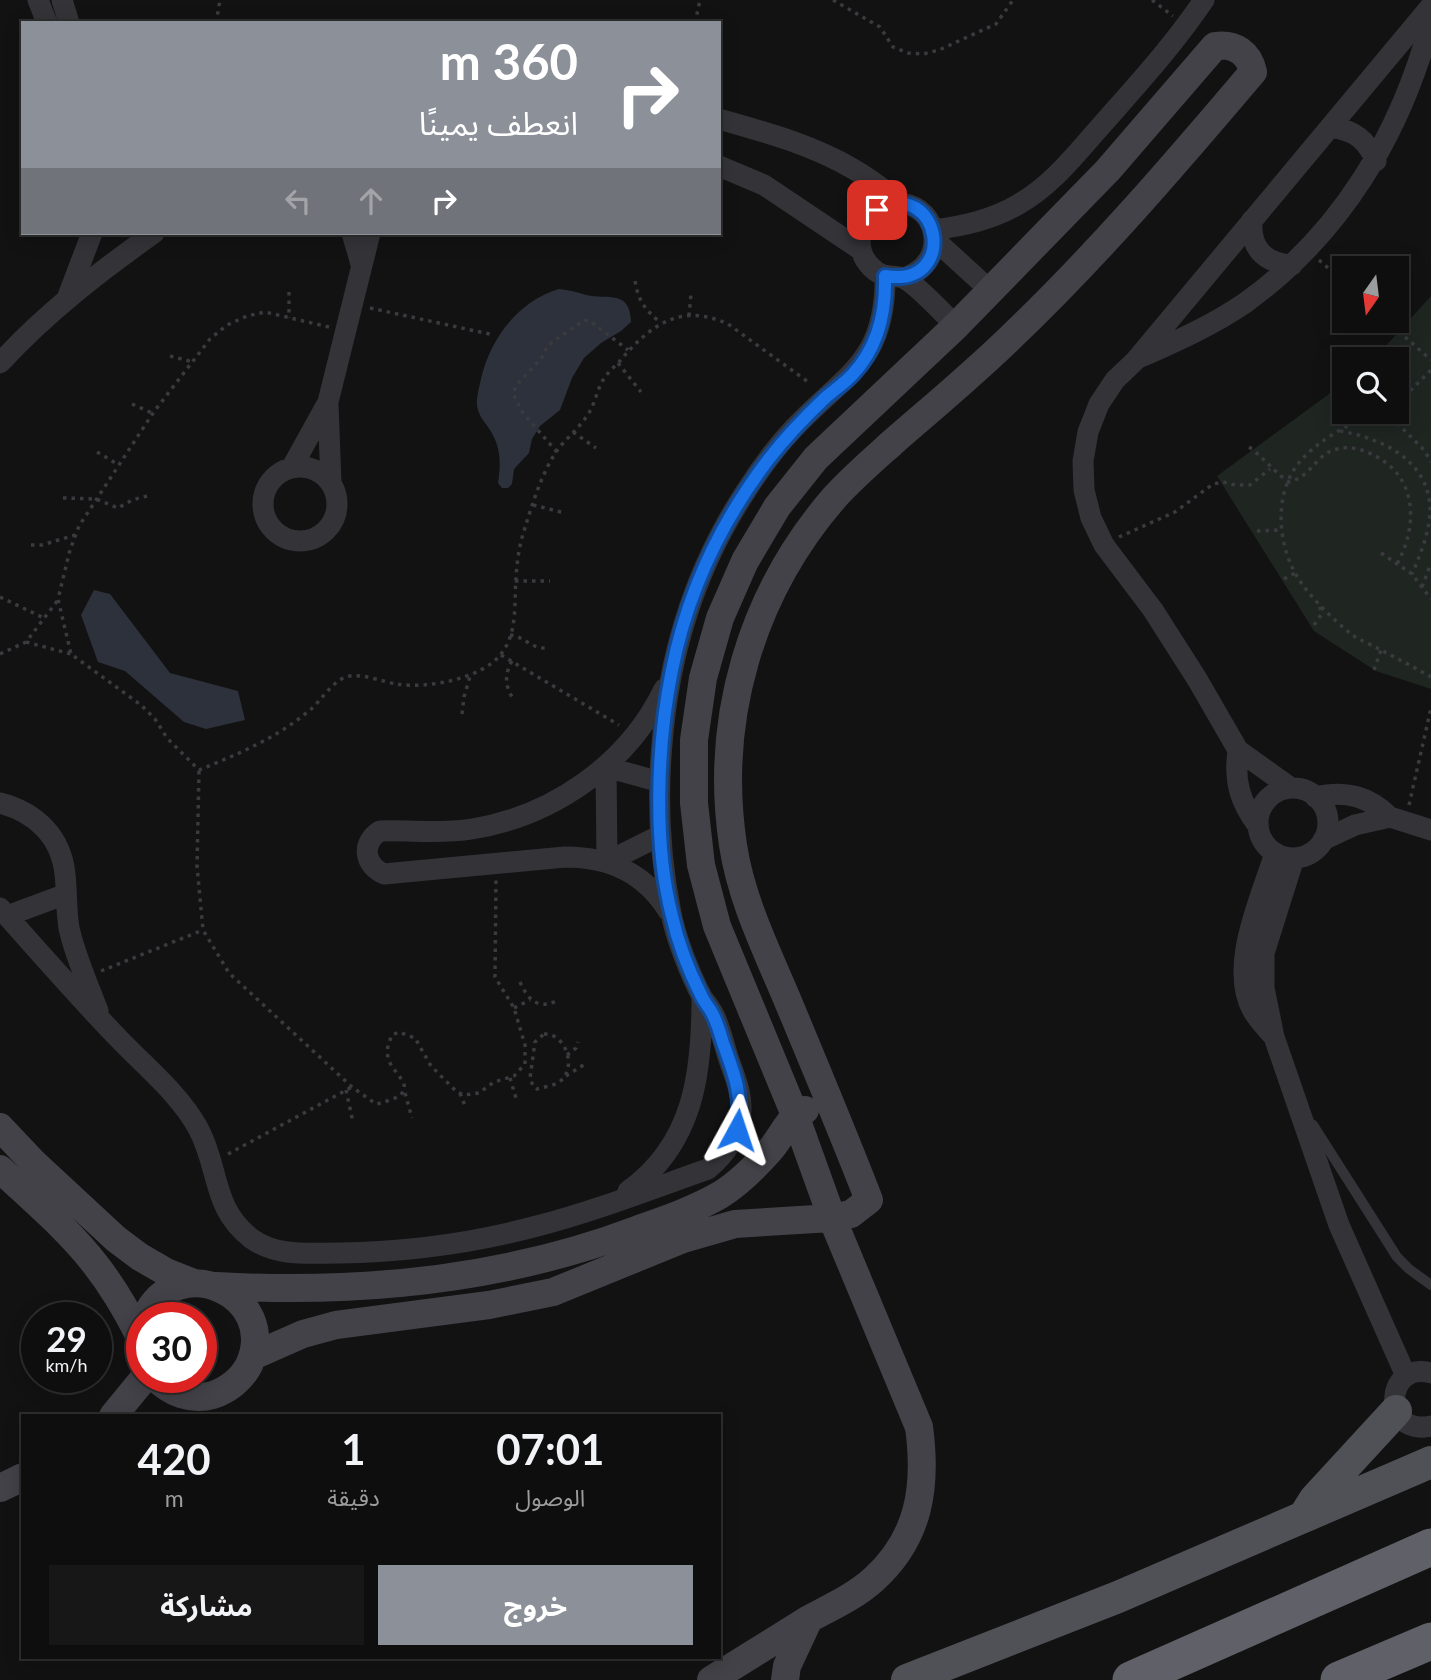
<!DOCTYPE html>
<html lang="ar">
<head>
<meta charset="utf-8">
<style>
  :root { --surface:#0e0e0e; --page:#171717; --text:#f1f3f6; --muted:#9b9c9e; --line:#2e2e2e; --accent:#8c9099 }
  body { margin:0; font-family:Lato,"Noto Sans Arabic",sans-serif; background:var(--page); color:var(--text); direction:rtl; height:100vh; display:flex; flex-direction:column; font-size:26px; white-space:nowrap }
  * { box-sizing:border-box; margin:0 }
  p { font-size:23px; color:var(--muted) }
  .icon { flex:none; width:38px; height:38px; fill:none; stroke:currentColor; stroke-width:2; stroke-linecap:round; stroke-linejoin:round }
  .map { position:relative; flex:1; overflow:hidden; direction:ltr }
  .drawer { position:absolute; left:21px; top:1414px; width:700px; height:245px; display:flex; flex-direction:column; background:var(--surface); border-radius:0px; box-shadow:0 4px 18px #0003,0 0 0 2px var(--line); direction:rtl }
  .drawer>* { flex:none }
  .banner { position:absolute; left:21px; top:21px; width:700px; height:214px; border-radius:0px; box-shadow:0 4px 18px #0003,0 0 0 2px var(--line); direction:rtl; background:#8c9099; color:#fff; overflow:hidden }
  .needle { width:46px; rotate:194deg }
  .controls { position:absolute; left:1332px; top:256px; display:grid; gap:14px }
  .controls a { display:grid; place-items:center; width:77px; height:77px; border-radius:0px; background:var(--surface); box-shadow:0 4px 18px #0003,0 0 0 2px var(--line); font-size:35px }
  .speed { position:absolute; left:21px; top:1302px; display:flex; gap:14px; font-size:35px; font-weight:700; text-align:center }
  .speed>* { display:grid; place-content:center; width:91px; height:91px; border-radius:50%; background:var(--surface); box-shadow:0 4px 18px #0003,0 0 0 2px var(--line); line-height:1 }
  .speed small { font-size:18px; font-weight:400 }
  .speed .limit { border:10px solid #d22; background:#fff; color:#111 }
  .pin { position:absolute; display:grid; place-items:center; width:60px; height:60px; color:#fff; margin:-30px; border-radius:14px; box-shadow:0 4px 10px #0006 }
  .me { position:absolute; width:77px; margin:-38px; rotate:5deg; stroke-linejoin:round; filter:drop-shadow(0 0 5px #0008) }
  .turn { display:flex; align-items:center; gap:24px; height:147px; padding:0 28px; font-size:32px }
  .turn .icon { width:91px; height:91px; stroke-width:2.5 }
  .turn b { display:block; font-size:49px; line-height:60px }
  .lanes { display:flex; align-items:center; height:66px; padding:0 28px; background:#0003; justify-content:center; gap:35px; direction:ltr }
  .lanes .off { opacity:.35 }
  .eta { display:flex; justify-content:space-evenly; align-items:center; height:119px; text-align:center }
  .eta b { font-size:42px; font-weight:700; line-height:49px }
  .cta { display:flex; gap:14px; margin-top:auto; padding:14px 28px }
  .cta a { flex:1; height:80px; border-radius:0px; background:var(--accent); color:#fff; font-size:28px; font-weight:700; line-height:80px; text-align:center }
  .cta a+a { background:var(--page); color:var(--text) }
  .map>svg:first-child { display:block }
  .green { fill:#1f2622 }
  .water { fill:#2d313b }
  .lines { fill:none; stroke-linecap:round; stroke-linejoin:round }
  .path { stroke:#3a3a3f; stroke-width:3.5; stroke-dasharray:3.5 5; stroke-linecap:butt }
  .lane { stroke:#343338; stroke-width:10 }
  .street { stroke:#343338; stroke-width:21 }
  .secondary { stroke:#424248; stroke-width:28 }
  .primary { stroke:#505057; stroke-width:32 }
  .highway { stroke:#606068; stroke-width:37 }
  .route-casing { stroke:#114b97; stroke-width:18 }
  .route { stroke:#1a73e8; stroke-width:12 }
</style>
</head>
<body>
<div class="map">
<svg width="1431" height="1680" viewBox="0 0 1431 1680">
  <rect width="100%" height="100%" fill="#121213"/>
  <path class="green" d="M1431,296V689L1376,671L1314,631L1217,476L1344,383V411H1396V359H1374Z"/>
  <path class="water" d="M559,289C569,290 577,292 586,295C608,300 630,289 631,322L621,331L601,343L584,358L572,378L560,410L540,426L532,439L529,453L514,469L512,484L508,488H502L498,483C501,464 501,447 490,430C485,422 479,417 477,406C476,398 479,388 481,379C490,339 518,301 559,289Z
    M94,590L110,594L170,673L238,691L245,720L206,729L184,722L125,671L98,662L81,615Z"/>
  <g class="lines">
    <path class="path" d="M833,0L880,27L893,47L908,53L923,54L939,50L996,24L1013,0
      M1152,0L1173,16
      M216,23L220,0
      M695,23L700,0
      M1319,260L1344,282
      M635,281C638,300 645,310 660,322
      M289,292V318
      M370,308L494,335
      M689,316L691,294
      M1386,320L1431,360
      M329,327L265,312L247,316L227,325L210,339L153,413L79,526L70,550L58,599L71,654L141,705L155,719L167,738L199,770C238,754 277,738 310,710C322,700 334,678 350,676C365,674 383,682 397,684C426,689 482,679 501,654C518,633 514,603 516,577C517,562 519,546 524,531C532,505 541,475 556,452C566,438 581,427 590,411C595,402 597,391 602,382C606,374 613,368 619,362C649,326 680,302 728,324L811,384
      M170,356L193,362
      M618,363L641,392
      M1396,400L1412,389L1431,370
      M132,404L152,413
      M1344,410L1343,417L1346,425
      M1378,411C1350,424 1318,439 1298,464C1272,497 1278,551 1302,584C1315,602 1334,620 1351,634C1359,640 1370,644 1379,649C1396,658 1414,667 1431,677
      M1385,411L1424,450L1431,462
      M1340,431C1381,438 1426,459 1430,505C1431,529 1421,553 1412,574
      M573,432L596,448
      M1249,447C1264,458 1273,471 1289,482C1313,476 1315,454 1337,449C1351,445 1367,451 1379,458C1418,481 1417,528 1397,564
      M97,452L119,465
      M557,452L523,413L513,394L516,386L544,355L547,346L584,320L590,321L628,350
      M63,498L96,499L118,508L132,500L147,496
      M533,505L565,513
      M1257,531L1281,530
      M1119,537L1175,512L1213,484L1223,482L1235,485H1250L1270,469
      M31,545H42L75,535
      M1381,553L1412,574L1431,599
      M1284,579L1295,573
      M515,581H550
      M1422,587L1431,563
      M0,597L44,618
      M1314,625L1321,615L1320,605
      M510,635C524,636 531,649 546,648
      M26,642L71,654
      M0,654L26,642L58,600
      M501,655L619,725
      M512,661C504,675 505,687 514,700
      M1374,670L1381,650
      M462,714L464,697L471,673
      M199,771L197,866L203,930L229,973L352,1087L376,1104C382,1103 387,1101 393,1099C420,1087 391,1074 388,1057C386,1049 389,1042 392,1035L399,1032L415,1038L431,1066L457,1092L464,1095L479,1093L494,1082L514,1076L525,1064V1045L514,1008L495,977L496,880
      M1409,805L1431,708
      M101,971L203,930
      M520,982C528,999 537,1010 556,1001
      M514,1008L530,1000
      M544,1034C566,1033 578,1069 559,1082C553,1086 544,1087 537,1089L533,1086L530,1078L535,1042Z
      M567,1055L576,1048L578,1042
      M566,1076L585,1064
      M510,1078L516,1098
      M346,1090L353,1122
      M405,1093L412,1118
      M460,1093L465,1106
      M228,1154L352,1087"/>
    <path class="lane" d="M1313,1125L1397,1257L1409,1269L1431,1285"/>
    <path class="street" d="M38,0L47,23
      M62,0L69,23
      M719,119C765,132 813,145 855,170C872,180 888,193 904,204
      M1330,127C1354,130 1366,139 1376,161
      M719,166L764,185L861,250
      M1252,220C1250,248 1264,263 1292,265
      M933,230C963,226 992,220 1019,204C1052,185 1075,155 1100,127C1136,86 1173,46 1204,0
      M352,233L361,264
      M935,240L991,291
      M903,278C953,263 938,196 890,204C862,210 850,246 871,267C885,281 894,273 905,279C917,285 945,315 956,326
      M68,296L92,233
      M1141,357C1177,341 1213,325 1245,303C1341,234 1401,134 1431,20
      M0,363C46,313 99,272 154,233
      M328,404L331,483
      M263 504a37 37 0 1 1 74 0a37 37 0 1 1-74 0Z
      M292,467L328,402L370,233
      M664,689C628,764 553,816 472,829C441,834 411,830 380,831C361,843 364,865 384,874L565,857C610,857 645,873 669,912
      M1238,750C1234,780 1239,801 1258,826
      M660,782L606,767L607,862L661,835
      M1291,788L1238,750L1197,679L1153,610L1104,545L1091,518L1084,490L1083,461L1088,432L1099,404L1115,380L1136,360L1431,6
      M1258 823a35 35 0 1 1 70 0a35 35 0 1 1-70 0Z
      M1315,797C1346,790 1368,796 1390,817
      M0,803C35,812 61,836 65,874C67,892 66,910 69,928C75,956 88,984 98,1011
      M1323,840L1355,825L1390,817L1431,830
      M1294,858L1264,953V988L1274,1037L1339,1225L1406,1376
      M0,908C40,953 79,998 121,1041C146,1067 181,1096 198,1128C220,1168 211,1208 252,1239C277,1257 310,1253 339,1253C406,1252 473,1243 537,1226C595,1211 651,1189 708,1169C726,1154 739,1136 741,1111C742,1093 735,1077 729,1060C724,1045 721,1029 714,1015C711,1009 706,1003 702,997C690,974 676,939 671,913C660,858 657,800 662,744C669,654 696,567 746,491C760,469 776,447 794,428C846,373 886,362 885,276
      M7,916L66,894
      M1274,1037C1267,1029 1258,1020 1253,1011C1228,967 1261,898 1275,853
      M628,1191C694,1144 702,1073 702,998
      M1431,1373C1385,1360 1380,1437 1431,1426"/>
    <path class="secondary" d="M0,1127L34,1163L116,1239L140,1257L166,1272L194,1283
      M0,1169C32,1199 68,1229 95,1264C113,1287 127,1311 140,1337
      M217,1286C359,1294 503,1280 636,1230C664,1220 694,1210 720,1195C738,1184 757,1165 771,1149C783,1135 788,1118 805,1110
      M145,1318C176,1248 281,1295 249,1365C242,1379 228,1390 213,1395C191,1401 170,1393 155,1377
      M253,1356L303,1334L336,1325L489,1305L553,1292L683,1239L735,1224L832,1218L851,1214L869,1200C843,1133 815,1066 787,999C766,949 741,899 733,845C714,719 751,594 834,498C852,478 873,460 893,442C932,408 973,374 1010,338C1097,255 1175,164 1253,72C1249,53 1235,43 1215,46L1108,170L956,326L816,458L777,507L745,561L720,618L703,678L694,740V803L701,865L717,926L795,1115L832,1218L919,1427C927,1486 920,1538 873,1580C854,1597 831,1607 809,1619
      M113,1416L145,1377
      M0,1488L23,1477
      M711,1680L809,1619L787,1666L785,1680"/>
    <path class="primary" d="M1305,1515L1315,1499L1396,1411
      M907,1680L1118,1597L1431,1462"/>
    <path class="highway" d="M1131,1680L1431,1547
      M1339,1680L1431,1641"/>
  </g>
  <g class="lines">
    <g class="route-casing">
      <path id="route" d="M737,1130C744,1098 734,1073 723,1043C720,1033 717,1022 712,1013C709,1007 704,1002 701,995C689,971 678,943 672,916C653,843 657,744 672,670C687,594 721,522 768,460C785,438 804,418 825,398C834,390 845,383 853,374C878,347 886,312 885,276C960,289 941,177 877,210"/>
    </g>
    <use href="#route" class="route"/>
  </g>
</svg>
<div class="controls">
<a><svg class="needle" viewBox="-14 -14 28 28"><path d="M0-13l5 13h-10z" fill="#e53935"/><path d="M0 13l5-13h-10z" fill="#9b9c9e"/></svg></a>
<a><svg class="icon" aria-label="search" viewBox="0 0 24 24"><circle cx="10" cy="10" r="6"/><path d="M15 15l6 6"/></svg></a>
</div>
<div class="speed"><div>29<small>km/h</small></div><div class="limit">30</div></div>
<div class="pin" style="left:877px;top:210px;background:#d93025"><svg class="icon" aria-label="arrive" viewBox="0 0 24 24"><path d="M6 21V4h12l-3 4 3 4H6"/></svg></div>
<svg class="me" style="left:737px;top:1130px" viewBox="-20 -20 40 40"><path d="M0-17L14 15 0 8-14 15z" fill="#1a73e8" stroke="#fff" stroke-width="4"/></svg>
<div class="banner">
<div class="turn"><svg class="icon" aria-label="right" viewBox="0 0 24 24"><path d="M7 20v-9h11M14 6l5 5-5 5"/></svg><div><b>360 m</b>انعطف يمينًا</div></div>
<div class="lanes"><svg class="icon off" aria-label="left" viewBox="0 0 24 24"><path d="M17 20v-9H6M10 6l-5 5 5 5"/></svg><svg class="icon off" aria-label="ahead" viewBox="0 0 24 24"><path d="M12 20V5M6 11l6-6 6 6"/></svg><svg class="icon" aria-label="right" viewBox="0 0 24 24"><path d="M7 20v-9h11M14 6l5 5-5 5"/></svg></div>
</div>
<section class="drawer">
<div class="eta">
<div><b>07:01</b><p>الوصول</p></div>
<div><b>1</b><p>دقيقة</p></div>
<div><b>420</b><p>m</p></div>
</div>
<div class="cta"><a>خروج</a><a>مشاركة</a></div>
</section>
</div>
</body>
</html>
